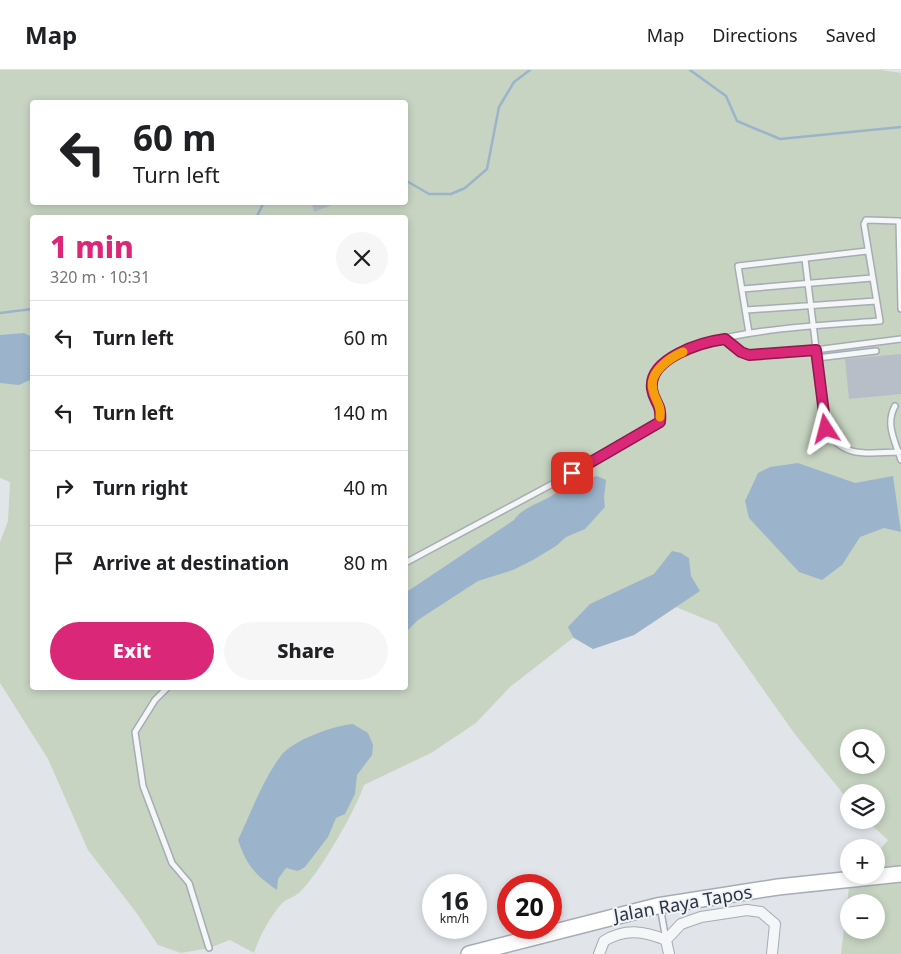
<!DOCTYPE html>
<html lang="en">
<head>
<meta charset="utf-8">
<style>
  :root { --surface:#fff; --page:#f6f6f6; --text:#202124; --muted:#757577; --line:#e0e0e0; --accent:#db2777 }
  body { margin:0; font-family:"Noto Sans",sans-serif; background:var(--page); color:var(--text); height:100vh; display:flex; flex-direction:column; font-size:19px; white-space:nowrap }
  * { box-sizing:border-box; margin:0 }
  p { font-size:16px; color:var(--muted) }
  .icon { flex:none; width:28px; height:28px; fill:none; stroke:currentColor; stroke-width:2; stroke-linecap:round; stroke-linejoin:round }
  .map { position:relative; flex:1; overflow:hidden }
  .details { position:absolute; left:30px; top:145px; width:378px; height:475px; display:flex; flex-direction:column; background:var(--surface); border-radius:5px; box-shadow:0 2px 8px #0003 }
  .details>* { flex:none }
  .hud { position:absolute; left:30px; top:30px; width:378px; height:105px; border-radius:5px; box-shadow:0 2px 8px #0003; background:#fff; color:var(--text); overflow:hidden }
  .buttons { position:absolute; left:840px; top:659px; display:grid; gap:10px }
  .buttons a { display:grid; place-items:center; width:45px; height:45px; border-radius:50%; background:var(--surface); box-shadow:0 2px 8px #0003; font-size:25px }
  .speed { position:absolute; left:422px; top:804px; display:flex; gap:10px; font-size:25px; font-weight:700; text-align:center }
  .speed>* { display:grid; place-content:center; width:65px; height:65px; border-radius:50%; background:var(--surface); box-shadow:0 2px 8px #0003; line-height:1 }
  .speed small { font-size:12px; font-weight:400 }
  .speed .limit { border:8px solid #d22; background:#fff; color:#111 }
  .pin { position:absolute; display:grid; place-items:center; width:42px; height:42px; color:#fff; margin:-21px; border-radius:10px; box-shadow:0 2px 8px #0006 }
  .me { position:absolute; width:55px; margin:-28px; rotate:351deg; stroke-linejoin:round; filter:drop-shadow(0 0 4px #0008) }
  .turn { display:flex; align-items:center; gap:18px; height:105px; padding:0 20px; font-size:22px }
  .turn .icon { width:65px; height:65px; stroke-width:2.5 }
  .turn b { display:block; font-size:35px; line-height:42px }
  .round { display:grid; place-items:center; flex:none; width:52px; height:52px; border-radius:26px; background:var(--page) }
  .headline { display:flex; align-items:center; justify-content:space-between; height:85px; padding:0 20px }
  h1 { font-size:30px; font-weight:800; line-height:38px; color:var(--accent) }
  .button { display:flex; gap:10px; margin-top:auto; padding:10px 20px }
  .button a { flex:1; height:58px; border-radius:30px; background:var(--accent); color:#fff; font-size:20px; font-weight:800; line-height:58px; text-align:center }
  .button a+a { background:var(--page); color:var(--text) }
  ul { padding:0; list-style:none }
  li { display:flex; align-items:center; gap:15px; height:75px; padding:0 20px; border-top:1px solid var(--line) }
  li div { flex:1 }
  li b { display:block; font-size:19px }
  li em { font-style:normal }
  header { display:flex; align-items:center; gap:30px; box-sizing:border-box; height:70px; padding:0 25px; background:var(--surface); border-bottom:1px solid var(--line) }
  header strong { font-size:24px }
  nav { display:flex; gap:28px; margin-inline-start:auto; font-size:18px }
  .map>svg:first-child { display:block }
  .green { fill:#c7d4c2; fill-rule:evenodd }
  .water { fill:#9bb4cb }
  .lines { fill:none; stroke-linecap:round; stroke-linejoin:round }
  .stream { stroke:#9bb4cb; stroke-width:2.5 }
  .building { fill:#b8bec7 }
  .lane-casing { stroke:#a6acb4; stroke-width:8 }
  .street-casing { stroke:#a6acb4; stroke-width:12 }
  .secondary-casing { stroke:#a6acb4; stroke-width:18 }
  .lane { stroke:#f4f6f8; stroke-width:5 }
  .street { stroke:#f4f6f8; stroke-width:10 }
  .secondary { stroke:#fff; stroke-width:15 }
  .route-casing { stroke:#8e194d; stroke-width:12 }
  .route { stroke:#db2777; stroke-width:9 }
  .slow { stroke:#f59e0b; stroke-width:9 }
  .labels { text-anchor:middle; stroke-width:4; stroke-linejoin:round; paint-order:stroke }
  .street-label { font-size:18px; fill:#293342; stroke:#f1f4f7 }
</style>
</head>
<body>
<header>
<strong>Map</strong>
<nav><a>Map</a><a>Directions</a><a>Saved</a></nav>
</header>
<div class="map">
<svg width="901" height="884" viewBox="0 0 901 884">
  <rect width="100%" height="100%" fill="#e1e5ea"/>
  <path class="green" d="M0,0H882L901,3V884H841L849,817L876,805V784L888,770L866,750H876V722H849V731L794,663L717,554L676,537L634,565L593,579L573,568L510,617L476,653L431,683L364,715C356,740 318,806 299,823C294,827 287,829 282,833C270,847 260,865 254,883L230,870L209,878L181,883L158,875L135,841L88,780L48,689L0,613V472L8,451L10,412L0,408ZM32,32H405V132H32ZM32,148H405V618H32ZM849,668H876V695H849ZM849,832H876V860H849Z"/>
  <path class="water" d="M24,263L32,267V309L19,315L0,313V265Z
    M798,393L855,413L893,406L901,462L884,458L860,467L842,495L822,510L799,502L749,448L745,431L758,403L770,397Z
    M597,406L606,410L604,428L605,437L585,459L566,467L556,476L533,490L513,500L478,511L418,550L405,563V523L514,450C525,434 546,433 559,420C572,419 583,409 597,406Z
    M672,481L681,483L689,488L691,506L700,521L634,565L593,579L573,567L568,557L590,534L654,504Z
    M353,654L368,663L373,675L372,685L357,705L355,724L345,744L336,748L328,767L305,797L298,801L286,798L278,809L277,820C255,805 247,796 238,770C251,743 262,711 280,687C292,670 333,656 353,654Z"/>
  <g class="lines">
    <path class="stream" d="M690,0L726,26L737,51L780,69L901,57
      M405,110L429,124H451L465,118L487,99L499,37L514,12L530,0
      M256,148L264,132
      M0,243L32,239"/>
  </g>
  <path class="building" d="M316,132H337V133L314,142L312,134Z
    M901,284V324L849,329L845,289Z"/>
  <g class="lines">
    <g class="lane-casing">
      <path id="lane" d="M805,189L826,359C844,391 871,382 901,382
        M742,219L872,208
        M746,240L876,231
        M749,263L738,196L867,181
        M725,269L741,283L749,285L815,280L901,269
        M817,288L876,281
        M895,336C885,354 895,371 901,390
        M405,493L556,412L660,352C660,347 662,341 660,337C657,327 649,319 653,308C670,258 834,255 880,251L864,154L866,150L899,151L901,239
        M167,618L155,630L135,662L143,716L172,793L189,813L209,878
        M660,836L666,870"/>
    </g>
    <g class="street-casing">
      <path id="street" d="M666,870L681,854L701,847L747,840L761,842L775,854L772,884
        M666,870L669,884
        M599,884L604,871C625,858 644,861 666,870"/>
    </g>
    <g class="secondary-casing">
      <path id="secondary" d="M469,884L657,836L778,817L901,804"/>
    </g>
    <use href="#lane" class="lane"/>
    <use href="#street" class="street"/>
    <use href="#secondary" class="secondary"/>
  </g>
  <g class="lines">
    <g class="route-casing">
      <path id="route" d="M572,403L660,352C662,333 654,333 652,319C648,288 702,272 725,269L741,282L749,285L816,280L826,359"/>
    </g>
    <use href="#route" class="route"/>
    <path class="slow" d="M660,347C662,335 655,331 653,320C648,303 669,288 683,282"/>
  </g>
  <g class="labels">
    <g class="street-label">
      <text transform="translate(683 834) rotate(-10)" y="6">Jalan Raya Tapos</text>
    </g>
  </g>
</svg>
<div class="buttons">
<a><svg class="icon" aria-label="search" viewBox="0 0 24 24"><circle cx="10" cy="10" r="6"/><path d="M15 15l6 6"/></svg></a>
<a><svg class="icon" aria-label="layers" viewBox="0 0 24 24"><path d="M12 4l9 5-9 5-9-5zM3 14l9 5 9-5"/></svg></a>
<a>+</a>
<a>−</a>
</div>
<div class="speed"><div>16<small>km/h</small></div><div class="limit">20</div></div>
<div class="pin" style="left:572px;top:403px;background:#d93025"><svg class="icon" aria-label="arrive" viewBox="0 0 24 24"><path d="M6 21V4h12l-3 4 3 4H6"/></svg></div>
<svg class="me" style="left:826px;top:359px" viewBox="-20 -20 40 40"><path d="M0-17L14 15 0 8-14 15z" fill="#db2777" stroke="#fff" stroke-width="4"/></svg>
<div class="hud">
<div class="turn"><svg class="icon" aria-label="left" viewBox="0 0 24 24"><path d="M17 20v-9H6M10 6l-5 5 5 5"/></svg><div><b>60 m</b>Turn left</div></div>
</div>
<section class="details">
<div class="headline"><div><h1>1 min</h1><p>320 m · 10:31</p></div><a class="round"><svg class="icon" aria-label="close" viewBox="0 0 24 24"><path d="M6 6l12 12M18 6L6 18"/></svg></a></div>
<ul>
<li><svg class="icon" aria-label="left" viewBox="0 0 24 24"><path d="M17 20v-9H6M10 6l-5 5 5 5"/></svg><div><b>Turn left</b></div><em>60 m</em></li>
<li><svg class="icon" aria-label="left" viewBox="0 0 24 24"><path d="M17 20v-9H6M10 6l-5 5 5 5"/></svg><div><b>Turn left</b></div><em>140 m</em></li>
<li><svg class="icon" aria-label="right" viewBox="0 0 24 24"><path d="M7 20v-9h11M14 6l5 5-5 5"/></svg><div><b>Turn right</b></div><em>40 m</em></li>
<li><svg class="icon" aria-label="arrive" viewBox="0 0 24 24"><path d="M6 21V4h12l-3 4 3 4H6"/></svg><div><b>Arrive at destination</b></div><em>80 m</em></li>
</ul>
<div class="button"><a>Exit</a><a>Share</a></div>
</section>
</div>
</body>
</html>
